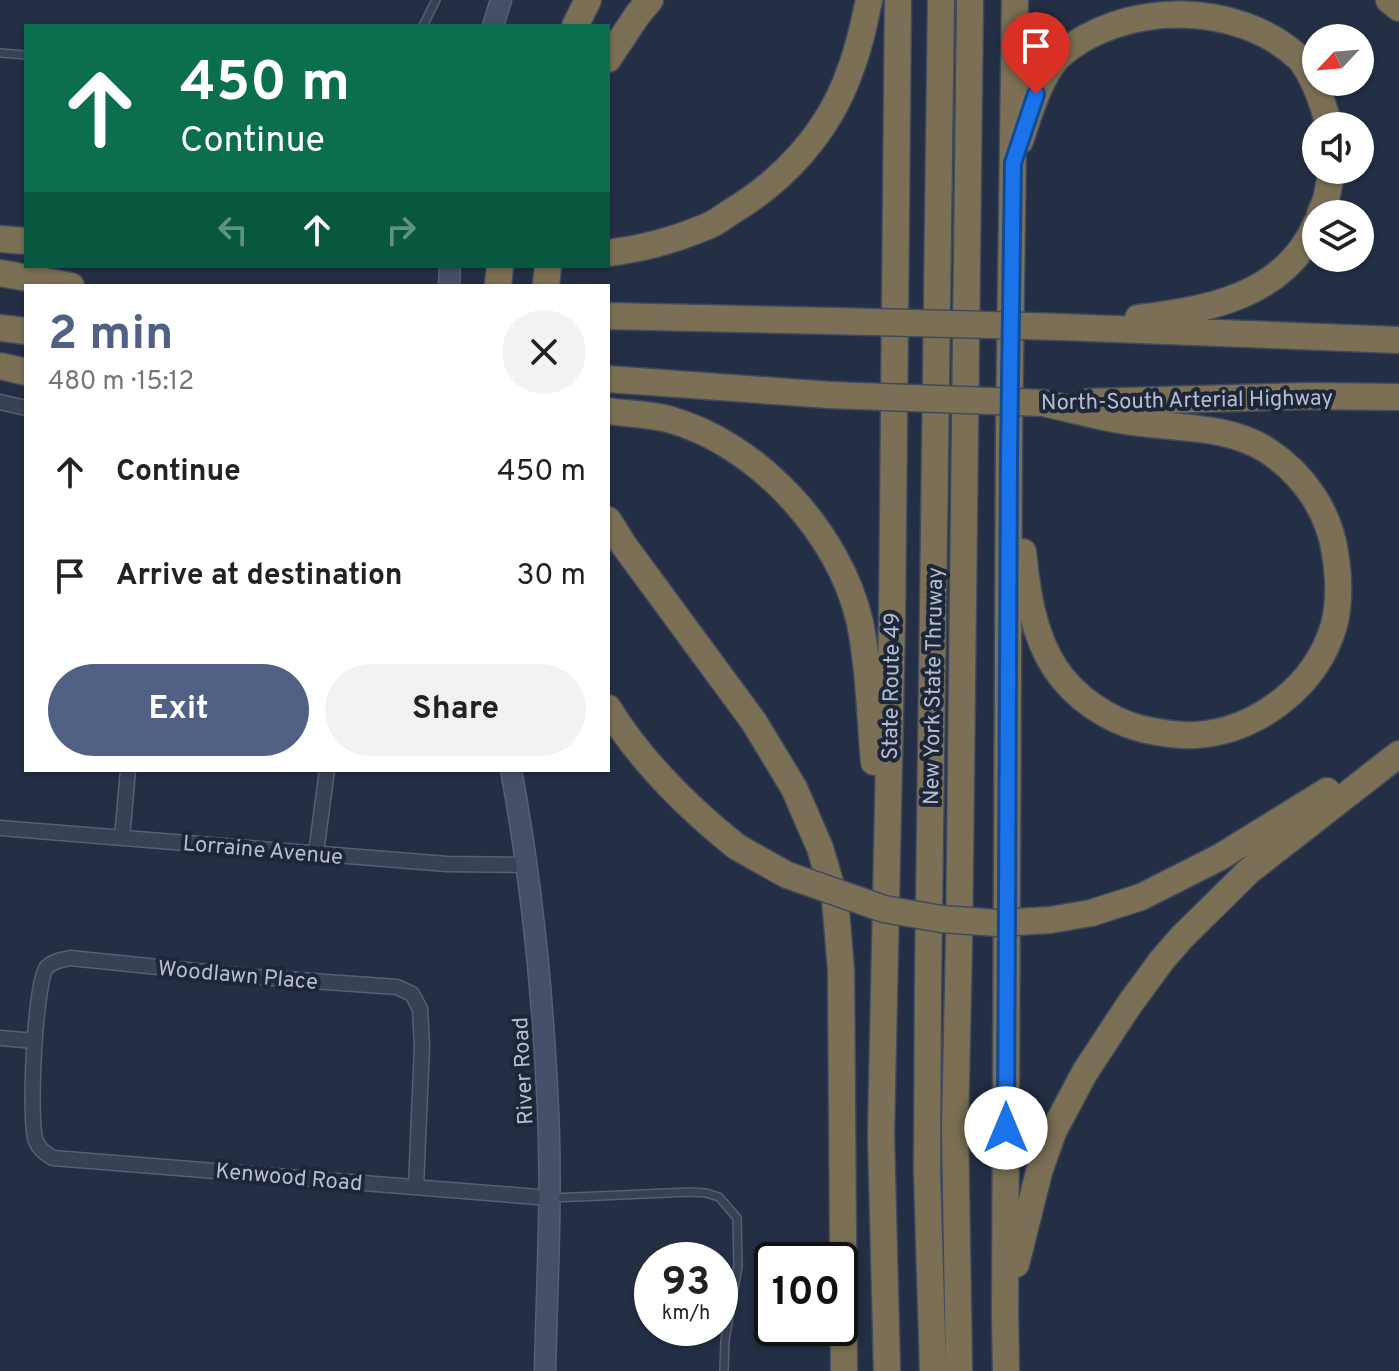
<!DOCTYPE html>
<html lang="en">
<head>
<meta charset="utf-8">
<style>
  :root { --surface:#fff; --page:#f2f2f2; --text:#222; --muted:#767676; --accent:#516085 }
  body { margin:0; font-family:Overpass,sans-serif; background:var(--page); color:var(--text); height:100vh; display:flex; flex-direction:column; font-size:30px; white-space:nowrap }
  * { box-sizing:border-box; margin:0 }
  p { font-size:26px; color:var(--muted) }
  .icon { flex:none; width:44px; height:44px; fill:none; stroke:currentColor; stroke-width:2; stroke-linecap:round; stroke-linejoin:round }
  .map { position:relative; flex:1; overflow:hidden }
  .panel { position:absolute; left:24px; top:284px; width:586px; height:488px; display:flex; flex-direction:column; background:var(--surface); border-radius:0px; box-shadow:0 2px 6px #0004 }
  .panel>* { flex:none }
  .banner { position:absolute; left:24px; top:24px; width:586px; height:244px; border-radius:0px; box-shadow:0 2px 6px #0004; background:#0b6e4f; color:#fff; overflow:hidden }
  .needle { width:52px; rotate:244deg }
  .controls { position:absolute; left:1302px; top:24px; display:grid; gap:16px }
  .controls a { display:grid; place-items:center; width:72px; height:72px; border-radius:50%; background:var(--surface); box-shadow:0 2px 6px #0004; font-size:40px }
  .speed { position:absolute; left:634px; top:1242px; display:flex; gap:16px; font-size:40px; font-weight:700; text-align:center }
  .speed>* { display:grid; place-content:center; width:104px; height:104px; border-radius:50%; background:var(--surface); box-shadow:0 2px 6px #0004; line-height:1 }
  .speed small { font-size:20px; font-weight:400 }
  .speed .limit { border:4px solid #111; border-radius:12px; background:#fff; color:#111 }
  .pin { position:absolute; display:grid; place-items:center; width:68px; height:68px; color:#fff; margin:-82px -34px; border-radius:50% 50% 50% 0; rotate:-45deg; box-shadow:0 0 8px #0007 }
  .pin .icon { rotate:45deg }
  .me { position:absolute; width:88px; margin:-44px; rotate:0deg; stroke-linejoin:round; filter:drop-shadow(0 0 6px #0008) }
  .turn { display:flex; align-items:center; gap:28px; height:168px; padding:0 24px; font-size:36px }
  .turn .icon { width:104px; height:104px; stroke-width:2.5 }
  .turn b { display:block; font-size:56px; line-height:68px }
  .lanes { display:flex; align-items:center; height:76px; padding:0 24px; background:#0003; justify-content:center; gap:40px; direction:ltr }
  .lanes .off { opacity:.35 }
  .round { display:grid; place-items:center; flex:none; width:84px; height:84px; border-radius:42px; background:var(--page) }
  .overview { display:flex; align-items:center; justify-content:space-between; height:136px; padding:0 24px }
  h1 { font-size:48px; font-weight:700; line-height:60px; color:var(--accent) }
  .primary-button { display:flex; gap:16px; margin-top:auto; padding:16px 24px }
  .primary-button a { flex:1; height:92px; border-radius:48px; background:var(--accent); color:#fff; font-size:32px; font-weight:700; line-height:92px; text-align:center }
  .primary-button a+a { background:var(--page); color:var(--text) }
  ul { padding:0; list-style:none }
  li { display:flex; align-items:center; gap:24px; height:104px; padding:0 24px }
  li div { flex:1 }
  li b { display:block; font-size:30px }
  li em { font-style:normal }
  .map>svg:first-child { display:block }
  .lines { fill:none; stroke-linecap:round; stroke-linejoin:round }
  .lane-casing { stroke:#575f72; stroke-width:10 }
  .street-casing { stroke:#575f72; stroke-width:17 }
  .secondary-casing { stroke:#575f72; stroke-width:23 }
  .highway-casing { stroke:#41495c; stroke-width:29 }
  .lane { stroke:#394154; stroke-width:7 }
  .street { stroke:#394154; stroke-width:14 }
  .secondary { stroke:#474f68; stroke-width:20 }
  .highway { stroke:#7b7055; stroke-width:26 }
  .highway-bridge-casing { stroke:#41495c; stroke-width:29; stroke-linecap:butt }
  .highway-bridge { stroke:#7b7055; stroke-width:26 }
  .route-casing { stroke:#114b97; stroke-width:20 }
  .route { stroke:#1a73e8; stroke-width:14 }
  .labels { text-anchor:middle; stroke-width:8; stroke-linejoin:round; paint-order:stroke }
  .street-label { font-size:22px; fill:#b6bdce; stroke:#1e263a }
</style>
</head>
<body>
<div class="map">
<svg width="1399" height="1371" viewBox="0 0 1399 1371">
  <rect width="100%" height="100%" fill="#242f45"/>
  <g class="lines">
    <g class="lane-casing">
      <path id="lane" d="M423,26L436,0
        M0,53L26,55
        M552,1198L690,1192L706,1193L719,1197L737,1218L738,1266L725,1340L724,1371"/>
    </g>
    <g class="street-casing">
      <path id="street" d="M0,402L26,408
        M0,828L447,864L527,865
        M122,838L128,770
        M316,853L327,770
        M0,1038L35,1041
        M416,1186L422,1046L420,1009L412,994L397,987L256,977L70,958C62,960 53,961 47,967C35,980 28,1122 36,1141C39,1149 45,1153 53,1158L550,1198"/>
    </g>
    <g class="secondary-casing">
      <path id="secondary" d="M493,26L501,0
        M449,286L450,266
        M511,770C532,882 543,995 548,1109C552,1196 547,1284 545,1371"/>
    </g>
    <g class="highway-casing">
      <path id="highway" d="M1389,0L1399,8
        M575,26L588,0
        M608,59L638,14L650,0
        M1020,141C1030,112 1038,81 1058,57C1122,0 1238,0 1300,59C1315,78 1323,103 1329,126
        M1320,214L1326,200L1332,170
        M0,239L26,241
        M608,253C641,249 672,241 703,228C712,225 721,219 729,213C784,181 829,131 850,71C859,48 864,24 869,0
        M0,273L71,286
        M498,286L500,266
        M546,286L548,266
        M608,316L833,321
        M1138,318C1207,310 1285,296 1316,224
        M1062,327L1399,340
        M0,328L26,331
        M0,366L26,372
        M608,379L830,395
        M1088,402L1306,396L1399,397
        M608,411C628,414 649,414 668,419C757,443 840,533 860,623C869,668 870,716 874,762
        M608,520L623,544L754,722L794,788L820,848L835,899L841,970L844,1371
        M1023,552C1027,592 1033,634 1055,668C1075,698 1108,720 1142,729C1160,733 1178,736 1196,735C1258,731 1317,685 1334,625C1340,602 1339,577 1335,553C1329,511 1303,474 1268,451C1229,425 1177,429 1133,422C1103,418 1074,410 1044,403
        M608,708C642,763 687,807 737,847
        M1050,920L1091,913L1141,897L1220,857L1327,791
        M1016,1264L1039,1172L1053,1132L1085,1072L1129,1005L1162,960L1182,937L1249,871L1399,754
        M887,1371L881,1134L892,622L898,0
        M933,1371L927,1172L928,986L941,0
        M959,1371L955,1127L959,940L970,0
        M1006,1371L1005,1315L1009,428L1015,0"/>
    </g>
    <use href="#lane" class="lane"/>
    <use href="#street" class="street"/>
    <use href="#secondary" class="secondary"/>
    <use href="#highway" class="highway"/>
    <g class="highway-bridge-casing">
      <path id="highway-bridge" d="M833,321L1062,327
        M830,395L1044,403
        M737,847L787,875L884,909L941,919L998,923L1050,920"/>
    </g>
    <use href="#highway-bridge" class="highway-bridge"/>
  </g>
  <g class="lines">
    <g class="route-casing">
      <path id="route" d="M1006,1128L1009,458L1013,163L1036,94"/>
    </g>
    <use href="#route" class="route"/>
  </g>
  <g class="labels">
    <g class="street-label">
      <text transform="translate(1187 399) rotate(-1)" y="8">North-South Arterial Highway</text>
      <text transform="translate(890 686) rotate(-89)" y="8">State Route 49</text>
      <text transform="translate(932 686) rotate(-89)" y="8">New York State Thruway</text>
      <text transform="translate(263 849) rotate(5)" y="8">Lorraine Avenue</text>
      <text transform="translate(238 974) rotate(5)" y="8">Woodlawn Place</text>
      <text transform="translate(522 1071) rotate(-93)" y="8">River Road</text>
      <text transform="translate(289 1176) rotate(5)" y="8">Kenwood Road</text>
    </g>
  </g>
</svg>
<div class="controls">
<a><svg class="needle" viewBox="-14 -14 28 28"><path d="M0-13l5 13h-10z" fill="#e53935"/><path d="M0 13l5-13h-10z" fill="#767676"/></svg></a>
<a><svg class="icon" aria-label="sound" viewBox="0 0 24 24"><path d="M4 9h4l5-4v14l-5-4H4zM17 9q2 3 0 6"/></svg></a>
<a><svg class="icon" aria-label="layers" viewBox="0 0 24 24"><path d="M12 4l9 5-9 5-9-5zM3 14l9 5 9-5"/></svg></a>
</div>
<div class="speed"><div>93<small>km/h</small></div><div class="limit">100</div></div>
<div class="pin" style="left:1036px;top:94px;background:#d93025"><svg class="icon" aria-label="arrive" viewBox="0 0 24 24"><path d="M6 21V4h12l-3 4 3 4H6"/></svg></div>
<svg class="me" style="left:1006px;top:1128px" viewBox="-20 -20 40 40"><circle r="19" fill="#fff"/><path d="M0-13L10 11 0 6-10 11z" fill="#1a73e8"/></svg>
<div class="banner">
<div class="turn"><svg class="icon" aria-label="ahead" viewBox="0 0 24 24"><path d="M12 20V5M6 11l6-6 6 6"/></svg><div><b>450 m</b>Continue</div></div>
<div class="lanes"><svg class="icon off" aria-label="left" viewBox="0 0 24 24"><path d="M17 20v-9H6M10 6l-5 5 5 5"/></svg><svg class="icon" aria-label="ahead" viewBox="0 0 24 24"><path d="M12 20V5M6 11l6-6 6 6"/></svg><svg class="icon off" aria-label="right" viewBox="0 0 24 24"><path d="M7 20v-9h11M14 6l5 5-5 5"/></svg></div>
</div>
<section class="panel">
<div class="overview"><div><h1>2 min</h1><p>480 m · 15:12</p></div><a class="round"><svg class="icon" aria-label="close" viewBox="0 0 24 24"><path d="M6 6l12 12M18 6L6 18"/></svg></a></div>
<ul>
<li><svg class="icon" aria-label="ahead" viewBox="0 0 24 24"><path d="M12 20V5M6 11l6-6 6 6"/></svg><div><b>Continue</b></div><em>450 m</em></li>
<li><svg class="icon" aria-label="arrive" viewBox="0 0 24 24"><path d="M6 21V4h12l-3 4 3 4H6"/></svg><div><b>Arrive at destination</b></div><em>30 m</em></li>
</ul>
<div class="primary-button"><a>Exit</a><a>Share</a></div>
</section>
</div>
</body>
</html>
